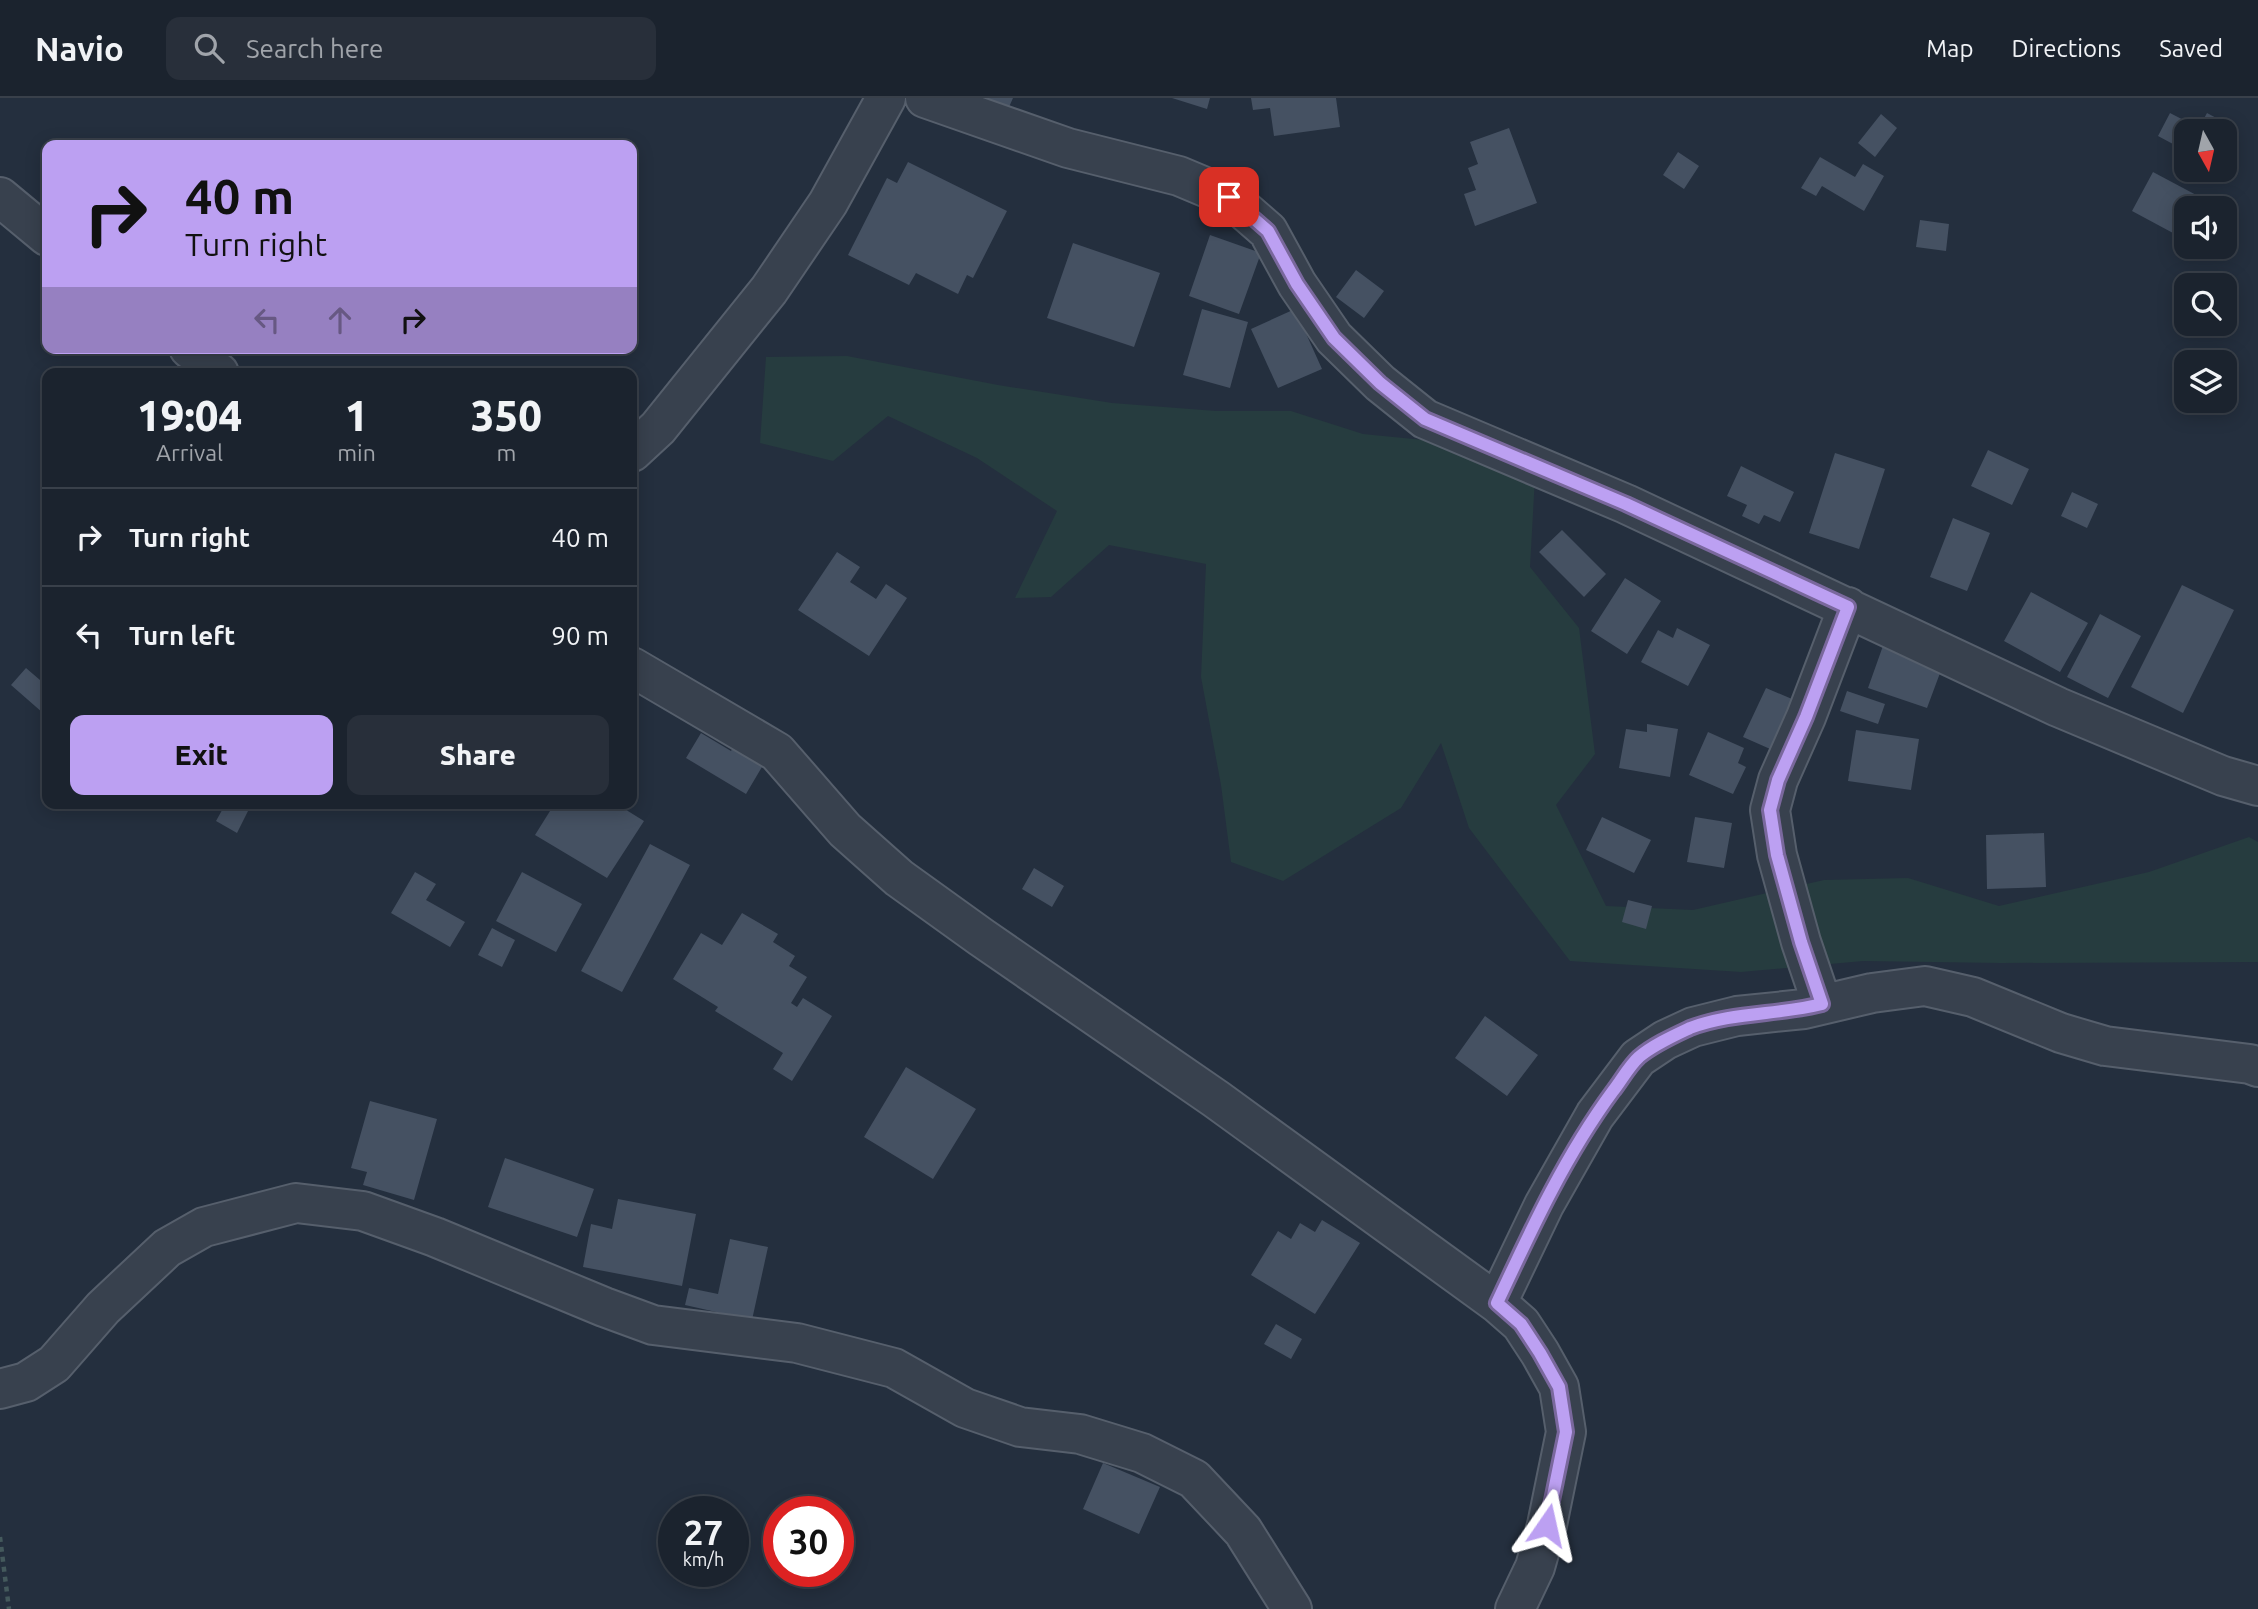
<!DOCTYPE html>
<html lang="en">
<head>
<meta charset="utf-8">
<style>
  :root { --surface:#1b232e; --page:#282f3a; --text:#f1f3f6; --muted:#a0a4aa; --line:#39404a; --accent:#bca0f2 }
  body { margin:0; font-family:Ubuntu,sans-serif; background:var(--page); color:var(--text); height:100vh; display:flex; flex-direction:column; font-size:26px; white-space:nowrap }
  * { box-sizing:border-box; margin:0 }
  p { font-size:23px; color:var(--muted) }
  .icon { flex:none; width:38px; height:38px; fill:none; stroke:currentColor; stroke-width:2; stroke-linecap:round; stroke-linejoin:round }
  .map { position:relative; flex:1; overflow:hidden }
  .side { position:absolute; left:42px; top:270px; width:595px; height:441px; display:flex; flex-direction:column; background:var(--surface); border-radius:14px; box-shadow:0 4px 18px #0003,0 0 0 2px var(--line) }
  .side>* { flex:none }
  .banner { position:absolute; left:42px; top:42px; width:595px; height:214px; border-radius:14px; box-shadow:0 4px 18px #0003,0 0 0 2px var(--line); background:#bca0f2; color:#111; overflow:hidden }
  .needle { width:46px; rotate:172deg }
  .buttons { position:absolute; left:2174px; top:21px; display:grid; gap:14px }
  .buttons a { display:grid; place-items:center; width:63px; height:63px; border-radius:14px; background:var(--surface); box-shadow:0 4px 18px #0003,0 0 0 2px var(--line); font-size:35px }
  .speed { position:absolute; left:658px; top:1398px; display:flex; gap:14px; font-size:35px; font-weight:700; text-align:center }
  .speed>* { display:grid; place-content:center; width:91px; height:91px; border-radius:50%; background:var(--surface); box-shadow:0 4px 18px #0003,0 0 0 2px var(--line); line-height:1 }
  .speed small { font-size:18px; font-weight:400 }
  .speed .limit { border:10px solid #d22; background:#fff; color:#111 }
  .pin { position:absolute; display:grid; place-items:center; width:60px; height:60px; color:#fff; margin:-30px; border-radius:14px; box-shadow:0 4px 10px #0006 }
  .me { position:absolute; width:77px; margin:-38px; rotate:11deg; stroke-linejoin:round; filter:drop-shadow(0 0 5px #0008) }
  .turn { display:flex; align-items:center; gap:24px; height:147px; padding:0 28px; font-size:32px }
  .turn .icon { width:91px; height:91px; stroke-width:2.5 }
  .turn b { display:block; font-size:49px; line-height:60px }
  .lanes { display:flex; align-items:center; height:66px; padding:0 28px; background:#0003; justify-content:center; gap:35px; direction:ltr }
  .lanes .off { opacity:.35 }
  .eta { display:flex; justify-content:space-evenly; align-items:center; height:119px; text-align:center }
  .eta b { font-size:42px; font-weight:800; line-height:49px }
  .cta { display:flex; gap:14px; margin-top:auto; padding:14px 28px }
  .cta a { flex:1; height:80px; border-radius:14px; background:var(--accent); color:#111; font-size:28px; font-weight:800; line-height:80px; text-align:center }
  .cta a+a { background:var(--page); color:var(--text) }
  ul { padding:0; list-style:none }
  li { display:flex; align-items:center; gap:21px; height:98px; padding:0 28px; border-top:2px solid var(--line) }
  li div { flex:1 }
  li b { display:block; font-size:26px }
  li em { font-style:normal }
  header { display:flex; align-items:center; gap:42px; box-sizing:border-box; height:98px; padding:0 35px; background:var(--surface); border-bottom:2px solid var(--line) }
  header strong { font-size:33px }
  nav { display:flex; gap:38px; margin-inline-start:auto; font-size:24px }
  .search { width:490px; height:63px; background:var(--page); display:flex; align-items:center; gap:18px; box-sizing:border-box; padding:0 24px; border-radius:14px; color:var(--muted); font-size:26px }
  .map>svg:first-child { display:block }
  .green { fill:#263c3f }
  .building { fill:#455162 }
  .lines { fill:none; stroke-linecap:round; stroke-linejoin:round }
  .minor-casing { stroke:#565f6c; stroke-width:42 }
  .path { stroke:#44595c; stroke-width:4.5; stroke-dasharray:5 5; stroke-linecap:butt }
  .minor { stroke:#38414e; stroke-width:38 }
  .route-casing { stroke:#7a689d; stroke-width:18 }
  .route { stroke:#bca0f2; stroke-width:12 }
</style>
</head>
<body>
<header>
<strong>Navio</strong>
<div class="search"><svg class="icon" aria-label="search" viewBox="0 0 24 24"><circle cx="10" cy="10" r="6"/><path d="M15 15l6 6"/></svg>Search here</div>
<nav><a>Map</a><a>Directions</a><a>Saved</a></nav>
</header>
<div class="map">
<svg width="2258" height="1511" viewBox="0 0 2258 1511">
  <rect width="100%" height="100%" fill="#242f3e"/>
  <path class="green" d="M847,258L998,287L1112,305L1216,313H1291L1363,336L1474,347L1535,379L1530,469L1579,530L1595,656L1556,707L1606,808L1693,812L1824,782L1908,780L1999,808L2149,774L2249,739L2258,744V864L2001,865L1863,863L1741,874L1570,863L1469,730L1441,645L1401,710L1283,783L1231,764L1221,687L1201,579L1206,466L1109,447L1051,499L1015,500L1057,413L977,360L888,318L833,363L760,345L766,259Z"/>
  <path class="building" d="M961,0H1013L1005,18Z
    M1172,0H1210L1207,11Z
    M1251,0H1336L1340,29L1274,38L1270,10L1253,12Z
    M2170,15L2199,30L2207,15L2235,30L2224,50V33H2186V53L2158,38Z
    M1881,16L1897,30L1875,59L1858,45Z
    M1509,30L1537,105L1475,128L1464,96L1476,92L1468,70L1478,66L1470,44Z
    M1678,54L1699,68L1684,91L1663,77Z
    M1820,59L1855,79L1863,66L1884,78L1864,113L1822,88L1816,98L1801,90Z
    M908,64L1007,113L973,180L967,177L958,196L916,175L909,187L848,157L887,80L897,85Z
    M2153,74L2215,107L2213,110H2186V142L2132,113Z
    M1920,122L1949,126L1946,153L1916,149Z
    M1210,137L1261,155L1239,216L1189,198Z
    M1073,145L1160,175L1134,249L1047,220Z
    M1356,172L1384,193L1364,220L1336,199Z
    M1202,211L1248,224L1230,290L1183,277Z
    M1295,211L1322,271L1278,290L1251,231Z
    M1988,352L2029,371L2012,407L1971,388Z
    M1835,355L1885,371L1859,451L1809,435Z
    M1741,368L1794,394L1780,424L1764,417L1759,426L1742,418L1747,407L1727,398Z
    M2072,394L2098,406L2087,430L2061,418Z
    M1953,420L1990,435L1967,493L1930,479Z
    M1562,432L1606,476L1584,499L1539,454Z
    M837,454L860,469L850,484L876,501L886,486L907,500L869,558L798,512Z
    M1625,480L1661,503L1627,556L1591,533Z
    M2182,487L2234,512L2183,615L2131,589Z
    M2031,494L2088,525L2060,574L2004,543Z
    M2100,516L2141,538L2108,600L2067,579Z
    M1677,530L1710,547L1688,588L1641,564L1658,532L1673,540Z
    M1884,545L1943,567L1927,610L1868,590Z
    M26,570L47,588V610L43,615L11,587Z
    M1766,590L1799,604L1777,654L1743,639Z
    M1847,593L1885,606L1878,626L1840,613Z
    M1647,626L1678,631L1670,679L1619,670L1626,631L1647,634Z
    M1856,632L1919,641L1911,692L1848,683Z
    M1708,634L1744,650L1738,665L1746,669L1733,696L1689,677Z
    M701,635L731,653L736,644L766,662L746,696L686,660Z
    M226,705H233L248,713L237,735L216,723Z
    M555,705H615L644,723L607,780L535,737Z
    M1602,719L1651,742L1634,775L1586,752Z
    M1695,719L1732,725L1724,770L1687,764Z
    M2044,735L2046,789L1987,791L1986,737Z
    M650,746L690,767L622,894L581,873Z
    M1034,770L1064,788L1052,809L1022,791Z
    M415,774L436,786L426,802L465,824L450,849L391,815Z
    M522,774L582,806L556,854L496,823Z
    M1628,802L1652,808L1646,831L1622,824Z
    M742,815L778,836L773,844L795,858L789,868L807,879L791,905L797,909L803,900L832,918L792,983L773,971L783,955L715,913L718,909L673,881L701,835L722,847Z
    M492,830L515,842L502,869L478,857Z
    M1485,918L1538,957L1507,998L1455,960Z
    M906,969L976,1011L933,1081L864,1039Z
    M370,1003L437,1021L414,1102L363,1087L367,1074L351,1070Z
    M505,1060L594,1091L577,1139L488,1109Z
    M618,1101L696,1116L682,1188L583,1169L591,1126L612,1131Z
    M1322,1122L1360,1145L1315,1216L1251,1177L1278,1133L1291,1141L1300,1125L1315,1134Z
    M730,1141L768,1149L752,1222L685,1207L689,1190L718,1196Z
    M1276,1226L1302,1241L1291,1261L1264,1246Z
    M1103,1365L1160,1389L1139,1436L1083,1411Z"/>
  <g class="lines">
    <g class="minor-casing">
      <path id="minor" d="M925,0L1068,50L1179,78L1229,99L1268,133L1297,186L1334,240L1380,285L1425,321L1626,406L2058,609L2223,678L2258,688
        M0,99L47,138
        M189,250L219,275
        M632,354L658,330L769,192L828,105L886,0
        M632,569L777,654L845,732L899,780L981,839L1216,1001L1497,1205L1521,1226L1540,1255L1559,1289L1566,1334L1547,1427L1535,1469L1515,1511
        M1822,906L1801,844L1777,757L1770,712L1778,682L1806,619L1848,509
        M1497,1205L1544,1107L1595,1017L1638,960L1665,942L1693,929L1737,918L1804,911L1872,895L1925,888L1973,899L2061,935L2105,948L2250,966L2258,969
        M0,1291L26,1284L54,1266L103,1210L167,1150L204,1129L296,1105L363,1113L435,1139L604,1209L653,1227L797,1245L894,1270L965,1310L1020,1329L1080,1336L1142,1355L1194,1381L1243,1433L1292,1511"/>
    </g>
    <path class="path" d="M0,1439L9,1511"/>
    <use href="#minor" class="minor"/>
  </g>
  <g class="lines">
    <g class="route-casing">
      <path id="route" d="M1229,99L1268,133L1297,186L1334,240L1380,285L1425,321L1626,406L1848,509L1806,619L1778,682L1770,712L1777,757L1801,844L1822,906C1779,917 1732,914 1690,930C1673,938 1653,947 1639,959C1629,968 1621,983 1613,993C1565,1058 1531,1132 1497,1205L1521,1226L1540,1255L1559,1289L1566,1334L1547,1427"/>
    </g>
    <use href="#route" class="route"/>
  </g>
</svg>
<div class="buttons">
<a><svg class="needle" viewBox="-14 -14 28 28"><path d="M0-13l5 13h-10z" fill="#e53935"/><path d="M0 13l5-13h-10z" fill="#a0a4aa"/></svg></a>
<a><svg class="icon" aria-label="sound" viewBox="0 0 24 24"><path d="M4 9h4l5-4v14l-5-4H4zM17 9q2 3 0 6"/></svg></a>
<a><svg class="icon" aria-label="search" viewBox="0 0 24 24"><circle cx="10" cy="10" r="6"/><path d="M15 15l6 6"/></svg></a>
<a><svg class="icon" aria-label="layers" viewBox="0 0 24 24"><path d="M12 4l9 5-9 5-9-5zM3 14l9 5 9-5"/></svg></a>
</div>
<div class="speed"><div>27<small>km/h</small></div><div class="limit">30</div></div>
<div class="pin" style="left:1229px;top:99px;background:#d93025"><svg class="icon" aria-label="arrive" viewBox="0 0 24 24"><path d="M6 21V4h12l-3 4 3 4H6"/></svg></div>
<svg class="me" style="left:1547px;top:1427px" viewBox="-20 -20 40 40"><path d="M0-17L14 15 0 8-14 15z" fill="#bca0f2" stroke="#fff" stroke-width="4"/></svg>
<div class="banner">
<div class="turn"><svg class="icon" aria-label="right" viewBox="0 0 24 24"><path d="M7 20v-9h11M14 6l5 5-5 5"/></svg><div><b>40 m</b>Turn right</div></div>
<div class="lanes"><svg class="icon off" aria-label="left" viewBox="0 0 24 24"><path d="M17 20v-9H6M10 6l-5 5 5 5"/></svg><svg class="icon off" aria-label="ahead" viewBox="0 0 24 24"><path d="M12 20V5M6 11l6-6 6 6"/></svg><svg class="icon" aria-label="right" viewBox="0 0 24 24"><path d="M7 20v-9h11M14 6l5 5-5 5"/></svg></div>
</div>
<section class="side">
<div class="eta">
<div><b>19:04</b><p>Arrival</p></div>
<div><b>1</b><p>min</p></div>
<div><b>350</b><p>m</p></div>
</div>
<ul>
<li><svg class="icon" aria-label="right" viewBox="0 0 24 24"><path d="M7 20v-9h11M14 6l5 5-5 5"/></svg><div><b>Turn right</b></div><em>40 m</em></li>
<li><svg class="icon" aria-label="left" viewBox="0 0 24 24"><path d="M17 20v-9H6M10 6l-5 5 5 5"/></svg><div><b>Turn left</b></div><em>90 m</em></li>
</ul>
<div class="cta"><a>Exit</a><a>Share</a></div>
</section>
</div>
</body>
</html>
